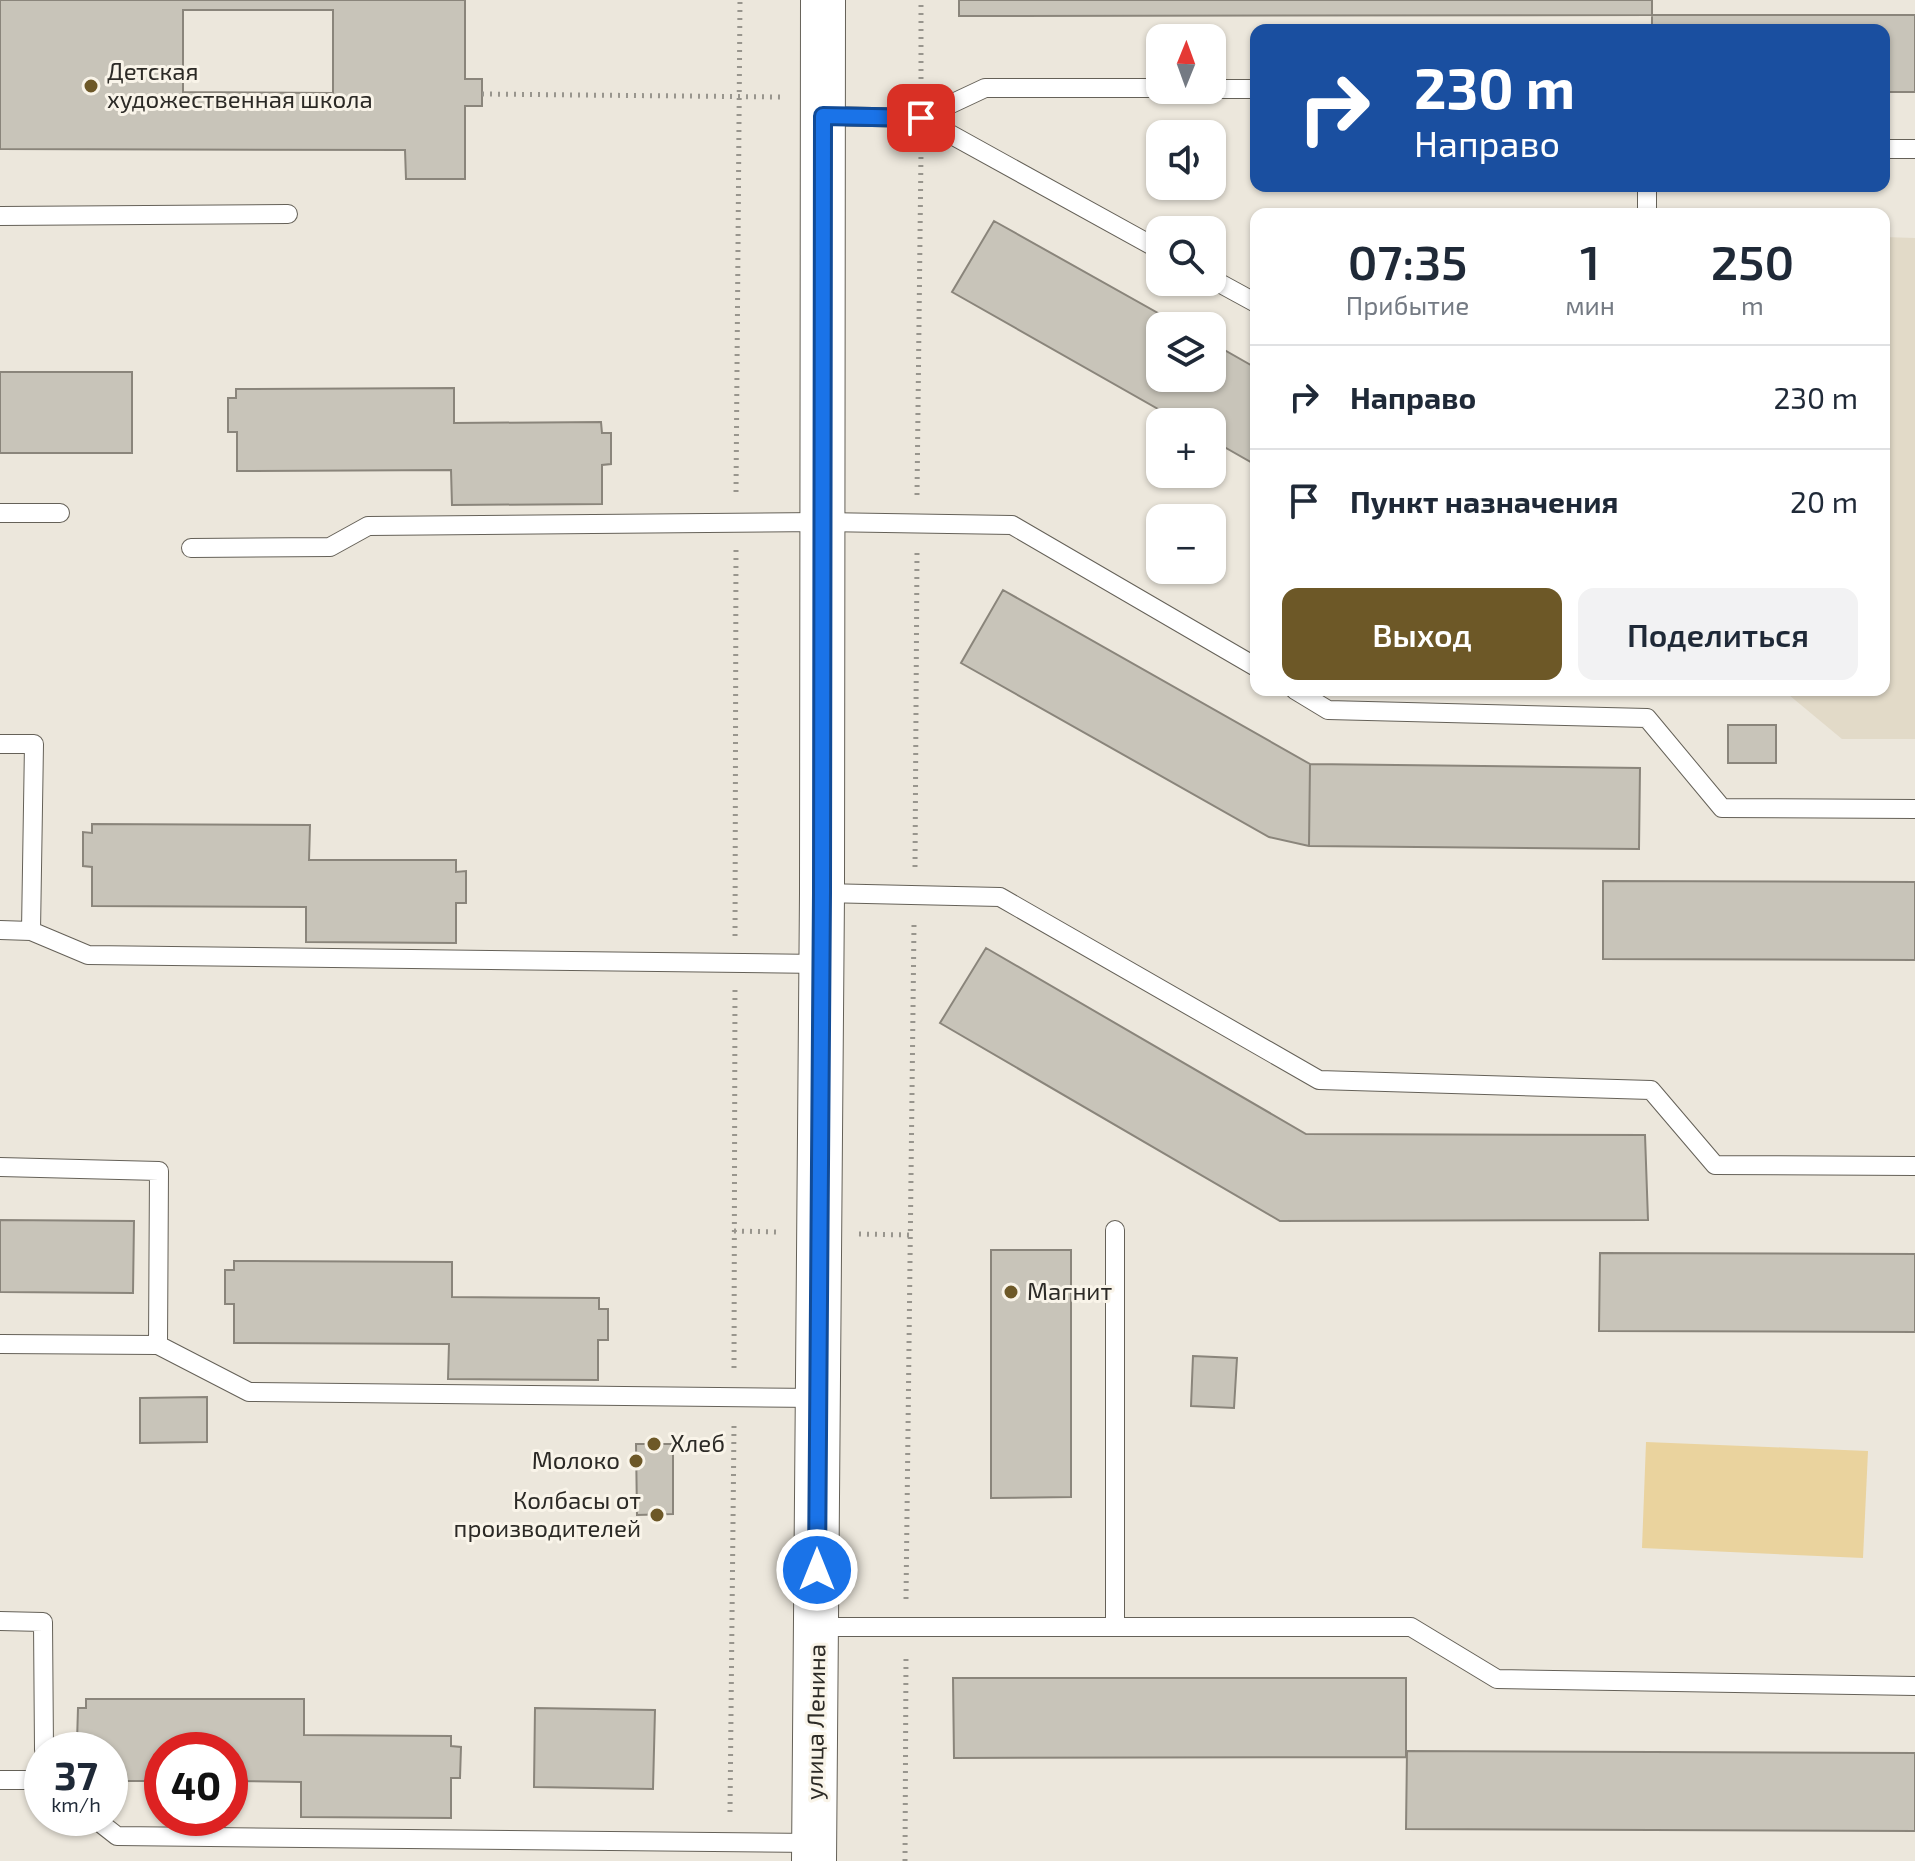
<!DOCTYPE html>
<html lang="ru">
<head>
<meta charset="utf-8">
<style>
  :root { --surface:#fff; --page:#f2f2f3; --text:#1f2937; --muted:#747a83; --line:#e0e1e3; --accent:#6d5827 }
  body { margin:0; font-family:"Exo 2",sans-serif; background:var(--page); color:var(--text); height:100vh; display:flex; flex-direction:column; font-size:30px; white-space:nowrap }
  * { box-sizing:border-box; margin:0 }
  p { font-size:26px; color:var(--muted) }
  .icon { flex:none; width:44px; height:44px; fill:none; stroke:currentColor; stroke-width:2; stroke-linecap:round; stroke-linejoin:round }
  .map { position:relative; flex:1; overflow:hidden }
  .details { position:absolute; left:1250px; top:208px; width:640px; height:488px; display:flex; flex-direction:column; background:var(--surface); border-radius:16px; box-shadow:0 2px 6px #0004 }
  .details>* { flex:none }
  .hud { position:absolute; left:1250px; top:24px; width:640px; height:168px; border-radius:16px; box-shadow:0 2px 6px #0004; background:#1a4fa0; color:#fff; overflow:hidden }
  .needle { width:52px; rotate:1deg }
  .buttons { position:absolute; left:1146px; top:24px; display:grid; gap:16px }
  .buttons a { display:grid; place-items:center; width:80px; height:80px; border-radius:16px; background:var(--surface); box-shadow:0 2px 6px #0004; font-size:40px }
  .speed { position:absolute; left:24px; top:1732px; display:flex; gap:16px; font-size:40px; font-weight:700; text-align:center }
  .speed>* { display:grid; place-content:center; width:104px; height:104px; border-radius:50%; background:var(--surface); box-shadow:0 2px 6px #0004; line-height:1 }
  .speed small { font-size:20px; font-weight:400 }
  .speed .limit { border:12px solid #d22; background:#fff; color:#111 }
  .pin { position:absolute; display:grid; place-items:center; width:68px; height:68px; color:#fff; margin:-34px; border-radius:16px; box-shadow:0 4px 12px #0006 }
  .me { position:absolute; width:88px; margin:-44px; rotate:0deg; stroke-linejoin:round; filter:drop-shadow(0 0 6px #0008) }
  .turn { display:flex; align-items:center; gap:28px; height:168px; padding:0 32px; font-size:36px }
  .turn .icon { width:104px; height:104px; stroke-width:2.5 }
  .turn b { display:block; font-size:56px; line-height:68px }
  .eta { display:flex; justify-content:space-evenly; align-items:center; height:136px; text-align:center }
  .eta b { font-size:48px; font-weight:600; line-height:56px }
  .cta { display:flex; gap:16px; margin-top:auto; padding:16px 32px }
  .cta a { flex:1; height:92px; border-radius:16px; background:var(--accent); color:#fff; font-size:32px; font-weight:600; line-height:92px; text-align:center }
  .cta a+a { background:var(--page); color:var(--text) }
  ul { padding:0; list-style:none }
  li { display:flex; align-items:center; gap:24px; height:104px; padding:0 32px; border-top:2px solid var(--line) }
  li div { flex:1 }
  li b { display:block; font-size:30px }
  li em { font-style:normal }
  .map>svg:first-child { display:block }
  .built { fill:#e2dac8 }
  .garden { fill:#ead39e }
  .building { fill:#c8c4b9; stroke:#8a857b; stroke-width:2; fill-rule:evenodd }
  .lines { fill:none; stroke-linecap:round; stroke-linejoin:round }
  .lane-casing { stroke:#656158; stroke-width:20 }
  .secondary-casing { stroke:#656158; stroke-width:46 }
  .path { stroke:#98958d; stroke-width:5; stroke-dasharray:2 6; stroke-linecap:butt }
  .lane { stroke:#fff; stroke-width:18 }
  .secondary { stroke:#fff; stroke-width:44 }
  .route-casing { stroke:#114b97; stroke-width:20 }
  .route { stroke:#1a73e8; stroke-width:14 }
  .poi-dot { fill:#6d5827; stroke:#f9f4e9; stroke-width:3 }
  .labels { text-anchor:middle; stroke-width:6; stroke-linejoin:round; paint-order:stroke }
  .poi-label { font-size:24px; fill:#2c2a26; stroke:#f9f4e9; text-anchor:start }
  .street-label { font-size:24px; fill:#2c2a26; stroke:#f9f4e9 }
</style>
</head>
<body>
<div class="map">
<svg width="1915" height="1861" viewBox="0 0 1915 1861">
  <rect width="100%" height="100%" fill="#ece7dc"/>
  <path class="built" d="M1884,237L1915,238V739H1842L1783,690H1884Z"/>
  <path class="garden" d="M1646,1442L1868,1451L1863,1558L1642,1548Z"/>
  <path class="building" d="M0,0H465V79H482V106H465V179H406L405,150L0,149ZM183,10H333V93L183,92Z
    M959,0H1652V15L959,16Z
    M1652,15H1915V92H1884V30H1652Z
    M994,221L1181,326H1160V378H1212V343L1256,368V465L1212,440V422H1181L952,292Z
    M0,372H132V453H0Z
    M454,388V423L601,422L602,433H611V464L602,465V504L452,505L451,470L237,471V432H228V398H236V389Z
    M1003,590L1310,764L1309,846L1269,837L961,663Z
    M1728,725H1776V763H1728Z
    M1310,764L1640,768L1639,849L1309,846Z
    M92,824L310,825L309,860H456V872L466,871V903H456V943L306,942V907L92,906V867L83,866V832L92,833Z
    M1603,881L1915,882V960L1603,959Z
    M986,948L1306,1134L1645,1135L1648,1220L1280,1221L940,1023Z
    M0,1220L134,1221L133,1293L0,1292Z
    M991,1250H1071V1497L991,1498Z
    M1600,1253L1915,1254V1332L1599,1331Z
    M234,1261L452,1262V1297L599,1298V1309H608V1340H598V1380L448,1379L449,1344L234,1343V1304H225V1270H234Z
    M1193,1356L1237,1358L1234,1408L1191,1406Z
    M207,1397V1442L140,1443V1398Z
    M636,1444H673V1514L637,1515Z
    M953,1678H1406V1757L954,1758Z
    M86,1699H304V1735L451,1736V1746L461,1747L460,1778H451V1818L301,1817V1782L230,1781V1750H162V1781H110V1750H86V1741L77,1742L78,1708H86Z
    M535,1708L655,1710L653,1789L534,1787Z
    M1407,1751L1915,1753V1831L1406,1829Z"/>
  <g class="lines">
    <g class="lane-casing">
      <path id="lane" d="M1212,89H1256
        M823,116L921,118L985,88H1160
        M921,118L1160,250
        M1884,149H1915
        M1647,186V214
        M0,216L288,214
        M1212,279L1256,303
        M0,513H60
        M191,548L330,547L368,526L822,522L1012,525L1256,667
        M1295,690L1328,710L1647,718L1722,808L1915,809
        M0,744H34L31,931
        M822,893L1000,897L1319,1080L1651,1090L1715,1165L1915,1166
        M0,930L31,931L88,955L821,964
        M0,1167L159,1171L158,1345
        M0,1344L158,1345L249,1392L817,1398
        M0,1621L43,1622L44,1750
        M817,1627H1411L1497,1679L1915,1686
        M1115,1627V1230
        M0,1780H42
        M94,1818L117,1836L814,1843"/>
    </g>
    <g class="secondary-casing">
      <path id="secondary" d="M814,1861L822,893L823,0"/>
    </g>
    <path class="path" d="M921,87V0
      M482,94L780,97
      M736,492L740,0
      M917,495L921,153
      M915,867L917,553
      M735,936L736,550
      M734,1231L777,1232
      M859,1234L910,1235
      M734,1368L735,990
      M906,1599L914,925
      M730,1812L734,1426
      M905,1861L906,1657"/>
    <use href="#lane" class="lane"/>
    <use href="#secondary" class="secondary"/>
  </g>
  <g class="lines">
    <g class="route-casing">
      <path id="route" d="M817,1570L822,893L823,116L921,118"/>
    </g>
    <use href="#route" class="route"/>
  </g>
  <g class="poi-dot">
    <circle cx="91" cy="86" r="8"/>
    <circle cx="1011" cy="1292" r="8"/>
    <circle cx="654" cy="1444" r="8"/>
    <circle cx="636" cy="1461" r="8"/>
    <circle cx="657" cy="1515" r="8"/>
  </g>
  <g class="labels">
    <g class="poi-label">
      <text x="107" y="80">Детская<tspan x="107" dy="28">художественная школа</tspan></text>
      <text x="1027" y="1300">Магнит</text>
      <text x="670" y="1452">Хлеб</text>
      <text x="620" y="1469" text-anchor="end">Молоко</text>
      <text x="641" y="1509" text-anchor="end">Колбасы от<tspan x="641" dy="28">производителей</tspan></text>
    </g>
    <g class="street-label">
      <text transform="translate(816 1722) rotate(-89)" y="8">улица Ленина</text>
    </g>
  </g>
</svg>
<div class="buttons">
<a><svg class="needle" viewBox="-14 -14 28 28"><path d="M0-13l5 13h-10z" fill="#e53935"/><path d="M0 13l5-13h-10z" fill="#747a83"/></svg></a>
<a><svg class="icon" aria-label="sound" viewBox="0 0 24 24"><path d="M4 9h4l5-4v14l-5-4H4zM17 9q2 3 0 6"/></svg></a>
<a><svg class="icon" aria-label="search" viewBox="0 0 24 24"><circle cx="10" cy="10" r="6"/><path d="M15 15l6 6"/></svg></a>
<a><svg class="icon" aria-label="layers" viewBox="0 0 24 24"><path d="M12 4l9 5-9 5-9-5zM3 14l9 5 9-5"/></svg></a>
<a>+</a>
<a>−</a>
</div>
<div class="speed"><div>37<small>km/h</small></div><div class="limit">40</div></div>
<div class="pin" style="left:921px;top:118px;background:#d93025"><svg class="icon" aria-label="arrive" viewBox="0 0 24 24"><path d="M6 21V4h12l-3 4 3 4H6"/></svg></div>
<svg class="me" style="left:817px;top:1570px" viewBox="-20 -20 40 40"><circle r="17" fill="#1a73e8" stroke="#fff" stroke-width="3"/><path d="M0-11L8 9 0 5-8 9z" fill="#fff"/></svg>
<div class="hud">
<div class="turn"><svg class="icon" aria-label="right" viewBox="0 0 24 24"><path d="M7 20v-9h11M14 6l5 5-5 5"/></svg><div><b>230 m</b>Направо</div></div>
</div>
<section class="details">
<div class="eta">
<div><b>07:35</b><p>Прибытие</p></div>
<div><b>1</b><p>мин</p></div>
<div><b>250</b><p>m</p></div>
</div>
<ul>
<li><svg class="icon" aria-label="right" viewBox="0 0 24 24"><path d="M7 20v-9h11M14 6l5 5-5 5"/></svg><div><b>Направо</b></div><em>230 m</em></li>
<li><svg class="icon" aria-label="arrive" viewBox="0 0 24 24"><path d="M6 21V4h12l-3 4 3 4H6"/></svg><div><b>Пункт назначения</b></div><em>20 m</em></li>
</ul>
<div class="cta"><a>Выход</a><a>Поделиться</a></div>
</section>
</div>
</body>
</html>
